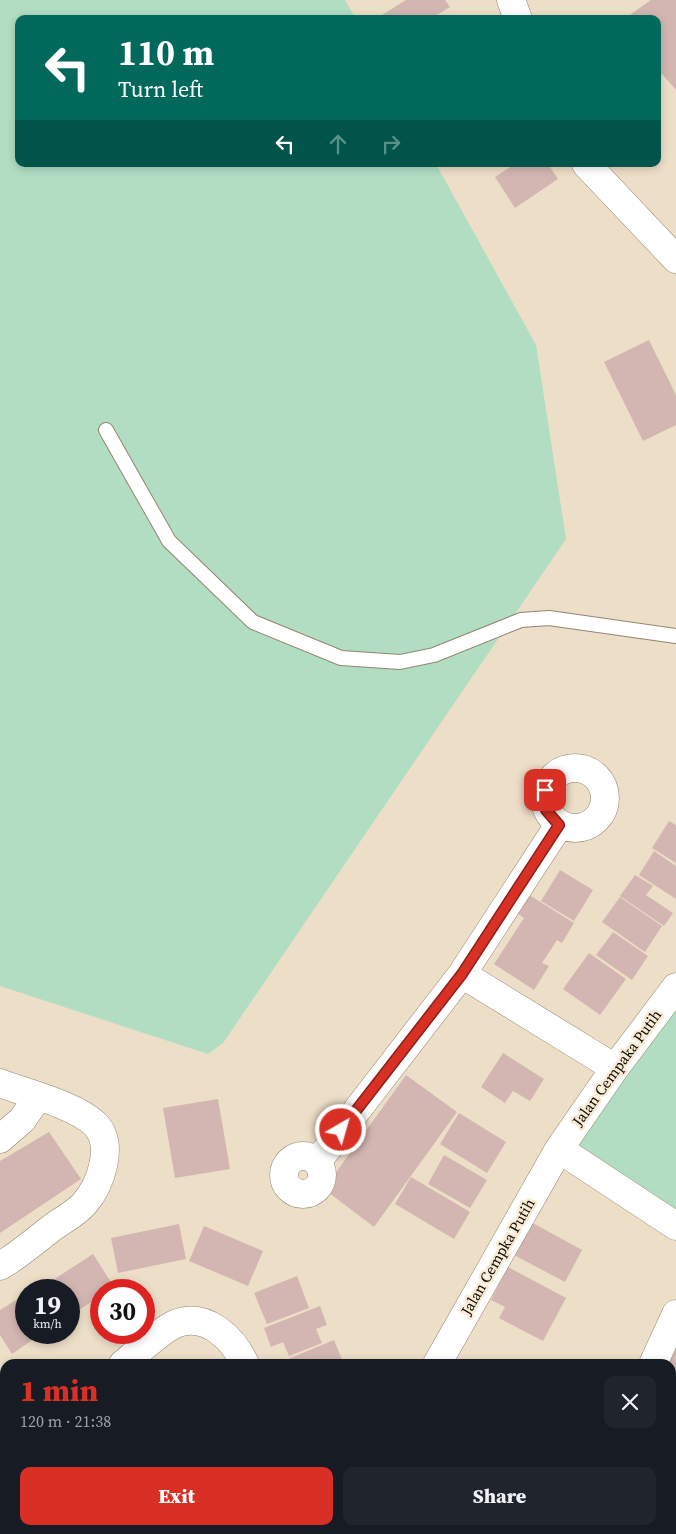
<!DOCTYPE html>
<html lang="en">
<head>
<meta charset="utf-8">
<style>
  :root { --surface:#171b24; --page:#20242c; --text:#f1f3f6; --muted:#9ea1a6; --accent:#d93025 }
  body { margin:0; font-family:"Source Serif 4",serif; background:var(--page); color:var(--text); height:100vh; display:flex; flex-direction:column; font-size:19px; white-space:nowrap }
  * { box-sizing:border-box; margin:0 }
  p { font-size:16px; color:var(--muted) }
  .icon { flex:none; width:28px; height:28px; fill:none; stroke:currentColor; stroke-width:2; stroke-linecap:round; stroke-linejoin:round }
  .map { position:relative; flex:1; overflow:hidden }
  .drawer { position:absolute; left:0px; top:1359px; width:676px; height:176px; display:flex; flex-direction:column; background:var(--surface); border-radius:15px 15px 0 0; box-shadow:0 2px 8px #0003 }
  .drawer>* { flex:none }
  .top-card { position:absolute; left:15px; top:15px; width:646px; height:152px; border-radius:10px; box-shadow:0 2px 8px #0003; background:#00695c; color:#fff; overflow:hidden }
  .speed { position:absolute; left:15px; top:1279px; display:flex; gap:10px; font-size:25px; font-weight:700; text-align:center }
  .speed>* { display:grid; place-content:center; width:65px; height:65px; border-radius:50%; background:var(--surface); box-shadow:0 2px 8px #0003; line-height:1 }
  .speed small { font-size:12px; font-weight:400 }
  .speed .limit { border:8px solid #d22; background:#fff; color:#111 }
  .pin { position:absolute; display:grid; place-items:center; width:42px; height:42px; color:#fff; margin:-21px; border-radius:10px; box-shadow:0 2px 8px #0006 }
  .me { position:absolute; width:55px; margin:-28px; rotate:38deg; stroke-linejoin:round; filter:drop-shadow(0 0 4px #0008) }
  .turn { display:flex; align-items:center; gap:18px; height:105px; padding:0 20px; font-size:22px }
  .turn .icon { width:65px; height:65px; stroke-width:2.5 }
  .turn b { display:block; font-size:35px; line-height:42px }
  .lanes { display:flex; align-items:center; height:48px; padding:0 20px; background:#0003; justify-content:center; gap:25px; direction:ltr }
  .lanes .off { opacity:.35 }
  .round { display:grid; place-items:center; flex:none; width:52px; height:52px; border-radius:10px; background:var(--page) }
  .summary { display:flex; align-items:center; justify-content:space-between; height:85px; padding:0 20px }
  h1 { font-size:30px; font-weight:800; line-height:38px; color:var(--accent) }
  .cta { display:flex; gap:10px; margin-top:auto; padding:10px 20px }
  .cta a { flex:1; height:58px; border-radius:10px; background:var(--accent); color:#fff; font-size:20px; font-weight:800; line-height:58px; text-align:center }
  .cta a+a { background:var(--page); color:var(--text) }
  .map>svg:first-child { display:block }
  .green { fill:#b1ddc3 }
  .building { fill:#d3b6b1 }
  .lines { fill:none; stroke-linecap:round; stroke-linejoin:round }
  .lane-casing { stroke:#948671; stroke-width:16 }
  .street-casing { stroke:#948671; stroke-width:29 }
  .lane { stroke:#fff; stroke-width:14 }
  .street { stroke:#fff; stroke-width:28 }
  .route-casing { stroke:#8d1f18; stroke-width:12 }
  .route { stroke:#d93025; stroke-width:9 }
  .labels { text-anchor:middle; stroke-width:5; stroke-linejoin:round; paint-order:stroke }
  .street-label { font-size:15px; fill:#100b05; stroke:#faebd4 }
</style>
</head>
<body>
<div class="map">
<svg width="676" height="1534" viewBox="0 0 676 1534">
  <rect width="100%" height="100%" fill="#eddec7"/>
  <path class="green" d="M0,0H345L356,19H19V164H436L536,345L566,539L223,1043L208,1054L0,986Z
    M676,1008V1220L561,1148Z"/>
  <path class="building" d="M406,0H445L450,7L430,19H384L382,15Z
    M651,0H676V90L662,74L658,77V19H624Z
    M515,164H548L558,179L515,208L495,177Z
    M649,340L676,395V425L643,441L604,362Z
    M669,821L676,825V863L652,848Z
    M654,851L676,866V899L639,875Z
    M560,870L593,890L574,921L541,901Z
    M635,875L653,886L646,895L673,913L664,926L620,896Z
    M526,893L574,923L562,943L557,940L542,963L549,966L534,990L494,964L524,918L514,911Z
    M620,897L662,926L645,952L602,922Z
    M613,932L648,956L632,980L596,955Z
    M589,953L626,979L600,1015L563,989Z
    M503,1053L544,1079L530,1101L513,1091L505,1103L481,1087Z
    M406,1075L457,1112L374,1227L324,1189Z
    M218,1099L230,1169L175,1178L163,1108Z
    M459,1113L506,1142L487,1173L440,1144Z
    M49,1132L81,1179L0,1233V1161Z
    M444,1155L487,1180L470,1208L428,1184Z
    M411,1177L470,1212L454,1239L395,1204Z
    M531,1222L582,1250L565,1282L514,1255Z
    M179,1224L186,1259L118,1273L111,1238Z
    M204,1226L263,1251L248,1286L189,1261Z
    M93,1254L114,1287L101,1290V1296L74,1313L69,1304V1290H60L53,1280Z
    M508,1267L566,1298L543,1341L499,1318L505,1307L491,1300Z
    M297,1276L309,1308L267,1324L254,1293Z
    M26,1294V1332H44L12,1354L0,1335V1310Z
    M320,1306L327,1325L316,1329L322,1343L289,1356L283,1342L271,1347L264,1328Z
    M334,1340L344,1364H276Z
    M674,1346L676,1347V1411L671,1409V1364H666Z
    M671,1415L676,1417L675,1485L671,1484Z
    M0,1455L5,1467V1491L0,1493Z
    M5,1497V1530H23L24,1534H0V1499Z
    M676,1511V1534H667L668,1530H671Z
    M29,1530H104L106,1534H31Z
    M143,1530H205L206,1534H144Z
    M217,1530H260L262,1534H218Z
    M339,1530H388L378,1534H340Z
    M497,1530H514L513,1534Z
    M646,1530H657L656,1534Z"/>
  <g class="lines">
    <g class="lane-casing">
      <path id="lane" d="M106,430L169,541L253,622L341,658L400,662L434,655L521,620L549,618L676,636"/>
    </g>
    <g class="street-casing">
      <path id="street" d="M511,0L518,19
        M586,164L676,259
        M545 798a30 30 0 1 1 60 0a30 30 0 1 1-60 0Z
        M462,974L615,1068
        M0,1083C26,1093 75,1105 95,1124C115,1144 101,1185 84,1204C76,1213 63,1220 53,1227C36,1240 19,1255 0,1266
        M0,1139L22,1120L38,1097
        M559,1149L676,1226
        M284 1175a19 19 0 1 1 38 0a19 19 0 1 1-38 0Z
        M317,1162L462,974L559,825
        M123,1364C135,1354 163,1329 175,1324C206,1311 233,1338 245,1364
        M437,1364L559,1149L615,1068L676,987
        M653,1364L676,1314
        M0,1438L5,1436
        M131,1530L133,1534
        M308,1530L309,1534
        M575,1534L577,1530"/>
    </g>
    <use href="#lane" class="lane"/>
    <use href="#street" class="street"/>
  </g>
  <g class="lines">
    <g class="route-casing">
      <path id="route" d="M341,1130L462,974L559,825L546,810L545,790"/>
    </g>
    <use href="#route" class="route"/>
  </g>
  <g class="labels">
    <g class="street-label">
      <text transform="translate(617 1068) rotate(-54)" y="5">Jalan Cempaka Putih</text>
      <text transform="translate(498 1257) rotate(-60)" y="5">Jalan Cempka Putih</text>
    </g>
  </g>
</svg>
<div class="speed"><div>19<small>km/h</small></div><div class="limit">30</div></div>
<div class="pin" style="left:545px;top:790px;background:#d93025"><svg class="icon" aria-label="arrive" viewBox="0 0 24 24"><path d="M6 21V4h12l-3 4 3 4H6"/></svg></div>
<svg class="me" style="left:341px;top:1130px" viewBox="-20 -20 40 40"><circle r="17" fill="#d93025" stroke="#fff" stroke-width="3"/><path d="M0-11L8 9 0 5-8 9z" fill="#fff"/></svg>
<div class="top-card">
<div class="turn"><svg class="icon" aria-label="left" viewBox="0 0 24 24"><path d="M17 20v-9H6M10 6l-5 5 5 5"/></svg><div><b>110 m</b>Turn left</div></div>
<div class="lanes"><svg class="icon" aria-label="left" viewBox="0 0 24 24"><path d="M17 20v-9H6M10 6l-5 5 5 5"/></svg><svg class="icon off" aria-label="ahead" viewBox="0 0 24 24"><path d="M12 20V5M6 11l6-6 6 6"/></svg><svg class="icon off" aria-label="right" viewBox="0 0 24 24"><path d="M7 20v-9h11M14 6l5 5-5 5"/></svg></div>
</div>
<section class="drawer">
<div class="summary"><div><h1>1 min</h1><p>120 m · 21:38</p></div><a class="round"><svg class="icon" aria-label="close" viewBox="0 0 24 24"><path d="M6 6l12 12M18 6L6 18"/></svg></a></div>
<div class="cta"><a>Exit</a><a>Share</a></div>
</section>
</div>
</body>
</html>
